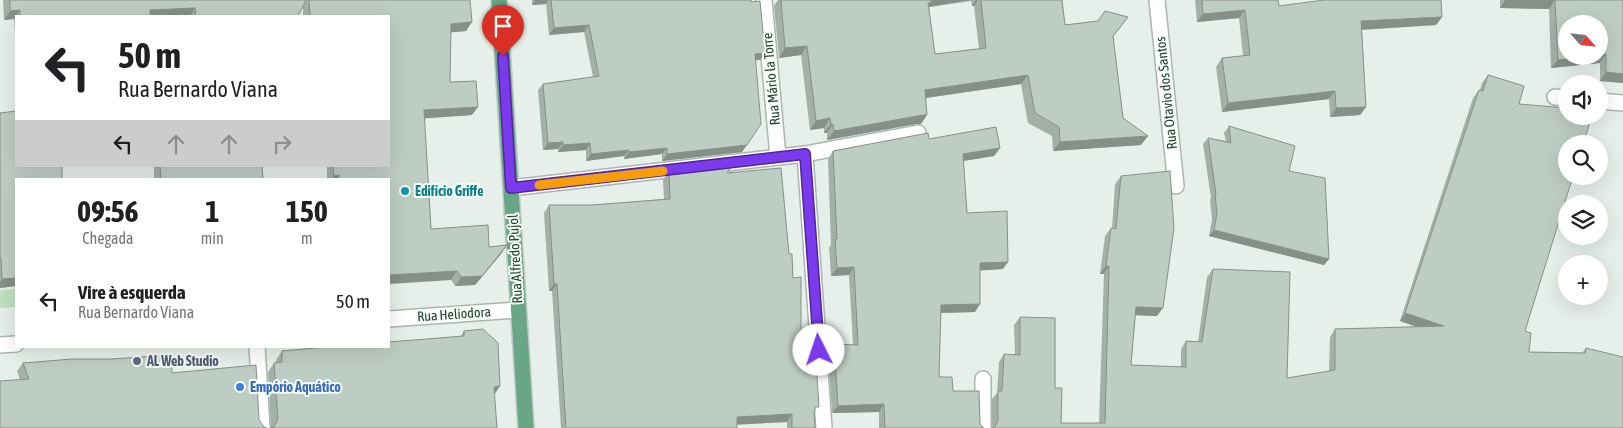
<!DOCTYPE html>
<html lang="pt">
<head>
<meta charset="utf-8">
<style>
  :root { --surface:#fff; --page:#f2f2f2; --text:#202124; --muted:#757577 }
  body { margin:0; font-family:"Asap Condensed",sans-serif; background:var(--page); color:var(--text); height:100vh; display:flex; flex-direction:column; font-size:19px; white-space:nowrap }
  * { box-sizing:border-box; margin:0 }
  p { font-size:16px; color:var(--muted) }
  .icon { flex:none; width:28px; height:28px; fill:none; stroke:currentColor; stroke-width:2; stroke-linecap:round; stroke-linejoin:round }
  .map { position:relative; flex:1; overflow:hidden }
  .panel { position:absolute; left:15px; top:178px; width:375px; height:170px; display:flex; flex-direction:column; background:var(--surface); border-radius:0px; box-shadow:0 5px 20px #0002 }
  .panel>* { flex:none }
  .guide { position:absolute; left:15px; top:15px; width:375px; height:152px; border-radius:0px; box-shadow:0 5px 20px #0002; background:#fff; color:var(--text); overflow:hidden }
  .needle { width:32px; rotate:117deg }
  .tools { position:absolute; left:1558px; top:15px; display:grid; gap:10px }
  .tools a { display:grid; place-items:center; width:50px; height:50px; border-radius:50%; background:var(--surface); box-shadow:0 5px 20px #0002; font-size:25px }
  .pin { position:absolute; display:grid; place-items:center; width:42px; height:42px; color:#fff; margin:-51px -21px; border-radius:50% 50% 50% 0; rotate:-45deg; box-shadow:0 0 5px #0007 }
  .pin .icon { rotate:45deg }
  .me { position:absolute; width:55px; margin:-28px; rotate:356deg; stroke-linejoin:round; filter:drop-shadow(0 0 4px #0008) }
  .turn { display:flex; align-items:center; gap:18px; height:105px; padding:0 20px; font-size:22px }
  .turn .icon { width:65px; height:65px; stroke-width:2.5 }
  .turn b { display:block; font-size:35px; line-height:42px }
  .lanes { display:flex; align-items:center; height:48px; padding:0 20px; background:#0003; justify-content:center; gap:25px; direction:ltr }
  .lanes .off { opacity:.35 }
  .eta { display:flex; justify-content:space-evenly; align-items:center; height:85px; text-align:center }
  .eta b { font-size:30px; font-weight:700; line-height:35px }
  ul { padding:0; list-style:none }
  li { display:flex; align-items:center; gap:15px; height:75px; padding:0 20px }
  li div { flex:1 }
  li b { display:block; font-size:19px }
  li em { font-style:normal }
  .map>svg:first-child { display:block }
  .green { fill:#bee1bf }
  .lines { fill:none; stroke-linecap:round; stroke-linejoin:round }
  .minor-casing { stroke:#a8b8ae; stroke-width:18 }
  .major-casing { stroke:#c1cac6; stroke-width:18 }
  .minor { stroke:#fff; stroke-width:15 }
  .major { stroke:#69a686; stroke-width:15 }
  .wall { fill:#a3b0a8; fill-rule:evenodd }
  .shaded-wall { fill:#859088 }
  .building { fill:#becdc3; stroke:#859088 }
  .route-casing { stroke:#51269a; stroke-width:12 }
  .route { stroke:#7c3aed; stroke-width:9 }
  .slow { stroke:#f59e0b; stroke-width:9 }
  .culture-dot { fill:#0f9aa8; stroke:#f7fbf8; stroke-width:2 }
  .service-dot { fill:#5c6f8a; stroke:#f7fbf8; stroke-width:2 }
  .shop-dot { fill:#3f7fe0; stroke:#f7fbf8; stroke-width:2 }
  .labels { text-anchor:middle; stroke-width:4; stroke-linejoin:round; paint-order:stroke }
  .street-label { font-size:14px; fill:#234332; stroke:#f7fbf8 }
  .culture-label { font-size:14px; font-weight:bold; fill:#0d838f; stroke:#f7fbf8; text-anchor:start }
  .service-label { font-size:14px; font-weight:bold; fill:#4e5e75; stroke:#f7fbf8; text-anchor:start }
  .shop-label { font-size:14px; font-weight:bold; fill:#366cbe; stroke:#f7fbf8; text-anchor:start }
</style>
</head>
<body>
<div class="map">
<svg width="1623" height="428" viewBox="0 0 1623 428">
  <rect width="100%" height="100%" fill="#e6efe9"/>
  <path class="green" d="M16,289V307L0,308V290Z"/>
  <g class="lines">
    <g class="minor-casing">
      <path id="minor" d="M764,0L778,157
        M1157,0L1176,186
        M1555,97L1566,98
        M1599,101L1623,103
        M805,154L824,428
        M511,188L805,154L918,133
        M389,319L518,310
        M0,345L16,344
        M257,346L262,428
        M983,379V428"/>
    </g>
    <g class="major-casing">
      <path id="major" d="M499,0L526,428"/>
    </g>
    <use href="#minor" class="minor"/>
    <use href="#major" class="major"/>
  </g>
  <path class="wall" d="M3,0H470L466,31L450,32V82L472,115L424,118L431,229L489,247L501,254L475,285L455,286L389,179H327V166H389V16H303V7L298,16H16V46L14,19L4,20Z
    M532,0H751L765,53L760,60H756L742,152L662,161V154L624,159V156L586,161V150L558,152V149L543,150L538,90L543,84L593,77L584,32L549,35L546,4L532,5Z
    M778,0H1062L1065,25L1098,21L1105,11L1128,17L1113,37L1123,118L1141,145L1053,151L1052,136L1028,123L1021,84L926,98L921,124H916L827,140V133H824V128L810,130L801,55L779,58L774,6ZM971,1L972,6H974L979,49L935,54L929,7Z
    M1195,0H1278L1279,6L1442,17L1436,25L1362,30L1366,107L1360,115L1330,117L1329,99L1222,112L1216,67L1222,58L1243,56L1239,18L1197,22Z
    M1500,0H1623V83L1600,81V63L1551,68L1549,9L1500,8Z
    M1488,75L1519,104L1525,331L1529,352L1582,353L1586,348L1623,428H992V399L997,393L999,362L1004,354H1015L1014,325L1020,317L1055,388L1061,423H1099L1104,274H1100L1105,236L1111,228L1112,229L1115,184L1121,176L1157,316L1135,315L1131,365L1181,367V349L1186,341L1198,342L1207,277L1213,269L1287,378L1329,371L1330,337L1335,329L1417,327L1400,321L1473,98L1479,90H1480L1482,83Z
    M0,113L16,286L0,288Z
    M1229,126L1289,171L1329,259L1324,265L1209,236L1212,219L1210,200L1211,198L1203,144L1208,138L1226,141L1224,133Z
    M929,139L1000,148L994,156L963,161L967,213L1003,269L980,270L975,312L940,313L939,377L953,391L984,428H879V412L832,413L828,352L834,344L853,345L849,275L831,276L829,247L831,245L828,159L833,151Z
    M154,166H262L263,179H154Z
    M669,172L727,173L789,254L793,278L801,341L814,413L815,428H787V422L737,424V428H561L552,291H549L544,213L549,205H592L664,199L663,180Z
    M464,331L500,386L494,394L271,428L268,372L274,363H276V360L282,351L460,337Z
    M23,363L172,373L259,420L264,427L20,380L17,371Z"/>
  <path class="shaded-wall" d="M535,0H548L546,4L532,5Z
    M929,0H971L928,7Z
    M976,0H978L974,6H972Z
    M1505,0H1555L1549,9L1500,8Z
    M195,8L190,16H146L150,10Z
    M20,10L14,19L4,20L10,11Z
    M1245,10L1239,18L1197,22L1203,14Z
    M1442,17L1436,25L1355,30L1361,21Z
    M472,22L466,31L444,33L451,24Z
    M589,25L584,32L549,35L554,28Z
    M807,46L801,55L779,58L785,48Z
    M765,53L760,60L750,61L755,54Z
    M1606,54L1600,63L1551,68L1558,60L1589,56H1599V55Z
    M1606,72L1623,74V83L1600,81Z
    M1028,75L1021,84L918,99L925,90Z
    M1335,91L1329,99L1222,112L1228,103Z
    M478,107L472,115L417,119L424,110Z
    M1366,107L1360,115L1330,117L1336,108Z
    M923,115H927L921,124H916L827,140L834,131Z
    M830,118L824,128L810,130L816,121Z
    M831,124H833L827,133H824Z
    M1148,136L1141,145L1053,151L1060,142Z
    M563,142L558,149L543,150L548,143Z
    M590,143L586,150L558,152L563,145Z
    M747,145L742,152L662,161L667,154Z
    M667,148L662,154L624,159L629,152Z
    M1000,148L994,156L957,162L963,154Z
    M629,150L624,156L586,161L591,154Z
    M339,175L337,179H332L334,176Z
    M1214,230L1329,259L1324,265L1209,236Z
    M507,245L501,254L475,285L455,286L461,277Z
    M1008,262L1003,269L974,271L980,263Z
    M1106,266H1109L1104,274H1100Z
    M854,267L849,275L831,276L837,268Z
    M457,271L451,280L389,284V275Z
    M16,278V286L0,288V283L2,279Z
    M554,284H557L552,291H549Z
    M980,304L975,312L935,313L941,305Z
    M1136,307L1163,308L1157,316L1130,315Z
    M1405,313L1444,326L1438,334L1400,321Z
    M500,386L494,395V387Z
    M884,404L879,412L832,413L838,406Z
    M792,414L787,422L732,425L737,417Z"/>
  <path class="building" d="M10,0H306L298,16H196L195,8L150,10V16H20V10L10,11Z
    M309,0H470L472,22L451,24L450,82L476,81L478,107L424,110L431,229L488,225L489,247L507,245L482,276L461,277L457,271L389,275V179H339V175L334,176L333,166H389V16H310Z
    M551,0H751V2L760,1L765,53L755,54L761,124L747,145L667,154V148L629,152V150L591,154L590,143L563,145V142L548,143L543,84L599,76L589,25L554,28Z
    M781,0H931V3H928L935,54L986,48L981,0H1062L1065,25L1098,21L1105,11L1128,17L1113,36L1123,118L1148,136L1060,142L1059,127L1035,113L1028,75L925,90L927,115H923L834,131L833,124H831L830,118L816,121L807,46L785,48Z
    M1202,0H1278L1279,6L1324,0H1441L1442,17L1361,21L1366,107L1336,108L1335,91L1228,103L1222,58L1250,55L1245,10L1203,14Z
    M1548,0H1623V74L1606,72V54L1599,55V24H1566V56H1589L1558,60L1555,0Z
    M1488,75L1524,86L1519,104L1566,108V116H1592L1583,144H1566V176H1573L1525,331L1531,333L1529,352L1585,353L1586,348L1623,357V428H993L996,425L998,421V391H1002L1004,354L1020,355V317L1055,318V388H1062L1061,423H1105L1109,266H1106L1111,228L1116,229L1121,176L1170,171L1174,228L1163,308L1136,307L1131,365L1186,367V341L1202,342L1213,269L1290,272L1287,378L1335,370V329L1444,326L1405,313L1479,90L1483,91Z
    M16,111V166H62V179H16V278L2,279L1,258H0V113Z
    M1229,126L1295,146L1289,171L1325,178L1329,259L1214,230L1217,213L1215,194H1216L1208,138L1231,143Z
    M996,127L1000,148L963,154L967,213L1007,211L1008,262L980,263V304L941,305L939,377H952L953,391H979L980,424L984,428H885L884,404L838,406L834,344L858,345L854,267L837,268L835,239H837L833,151L928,133L929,139Z
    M733,165L727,173L781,168L789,254H792L793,278L801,277V341L808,340L809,343L815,344L819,407H815V411L814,412L815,428H792V414L737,417V428H566L557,284H554L549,205H592L670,199L669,172Z
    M160,166H262L263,179H161Z
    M483,329L498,343L500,386L494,387L497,428H270L274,427L278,419L274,363L282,362V351L338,346H389V342L464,336V331Z
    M171,355L172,373L256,365L259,420L264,427L267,428H0V381L29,379L23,363L72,359H111Z"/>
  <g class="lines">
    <g class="route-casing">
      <path id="route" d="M503,56L511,188L805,154L819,350"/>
    </g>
    <use href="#route" class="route"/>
    <path class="slow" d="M539,185L663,171"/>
  </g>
  <circle class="culture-dot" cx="405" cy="191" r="5"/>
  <circle class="service-dot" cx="137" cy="361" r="5"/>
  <circle class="shop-dot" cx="240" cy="387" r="5"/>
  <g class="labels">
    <g class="street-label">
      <text transform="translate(771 79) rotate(-95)" y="5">Rua Mário la Torre</text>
      <text transform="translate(1166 93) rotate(-96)" y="5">Rua Otavio dos Santos</text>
      <text transform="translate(515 259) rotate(-93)" y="5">Rua Alfredo Pujol</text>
      <text transform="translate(454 314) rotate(-4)" y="5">Rua Heliodora</text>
    </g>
    <g class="culture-label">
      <text x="415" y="196">Edifício Griffe</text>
    </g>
    <g class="service-label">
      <text x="147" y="366">AL Web Studio</text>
    </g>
    <g class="shop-label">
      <text x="250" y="392">Empório Aquático</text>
    </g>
  </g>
</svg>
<div class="tools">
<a><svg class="needle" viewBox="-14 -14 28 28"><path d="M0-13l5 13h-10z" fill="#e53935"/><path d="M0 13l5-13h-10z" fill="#757577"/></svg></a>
<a><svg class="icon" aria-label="sound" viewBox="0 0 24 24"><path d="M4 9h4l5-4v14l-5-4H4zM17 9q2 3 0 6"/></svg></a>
<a><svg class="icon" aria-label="search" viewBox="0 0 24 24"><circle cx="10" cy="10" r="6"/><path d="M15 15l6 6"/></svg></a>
<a><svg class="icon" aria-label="layers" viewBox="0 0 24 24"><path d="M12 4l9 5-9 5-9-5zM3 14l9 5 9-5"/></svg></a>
<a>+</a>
</div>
<div class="pin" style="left:503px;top:56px;background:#d93025"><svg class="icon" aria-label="arrive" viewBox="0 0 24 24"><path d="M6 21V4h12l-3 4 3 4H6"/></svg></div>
<svg class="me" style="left:819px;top:350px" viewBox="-20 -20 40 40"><circle r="19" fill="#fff"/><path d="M0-13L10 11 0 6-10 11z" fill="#7c3aed"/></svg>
<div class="guide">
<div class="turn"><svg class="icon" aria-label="left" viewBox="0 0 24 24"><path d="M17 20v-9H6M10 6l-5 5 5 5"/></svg><div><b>50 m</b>Rua Bernardo Viana</div></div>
<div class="lanes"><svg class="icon" aria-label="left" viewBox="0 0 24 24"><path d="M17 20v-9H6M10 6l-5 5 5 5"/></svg><svg class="icon off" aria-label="ahead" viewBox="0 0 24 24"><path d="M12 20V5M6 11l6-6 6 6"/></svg><svg class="icon off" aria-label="ahead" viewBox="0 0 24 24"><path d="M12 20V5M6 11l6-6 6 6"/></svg><svg class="icon off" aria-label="right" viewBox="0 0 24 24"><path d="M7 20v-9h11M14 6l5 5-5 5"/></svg></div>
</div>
<section class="panel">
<div class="eta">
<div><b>09:56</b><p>Chegada</p></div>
<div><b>1</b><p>min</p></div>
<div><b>150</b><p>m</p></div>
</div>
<ul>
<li><svg class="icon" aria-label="left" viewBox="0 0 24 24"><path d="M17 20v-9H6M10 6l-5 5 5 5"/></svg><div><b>Vire à esquerda</b><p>Rua Bernardo Viana</p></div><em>50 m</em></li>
</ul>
</section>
</div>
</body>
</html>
